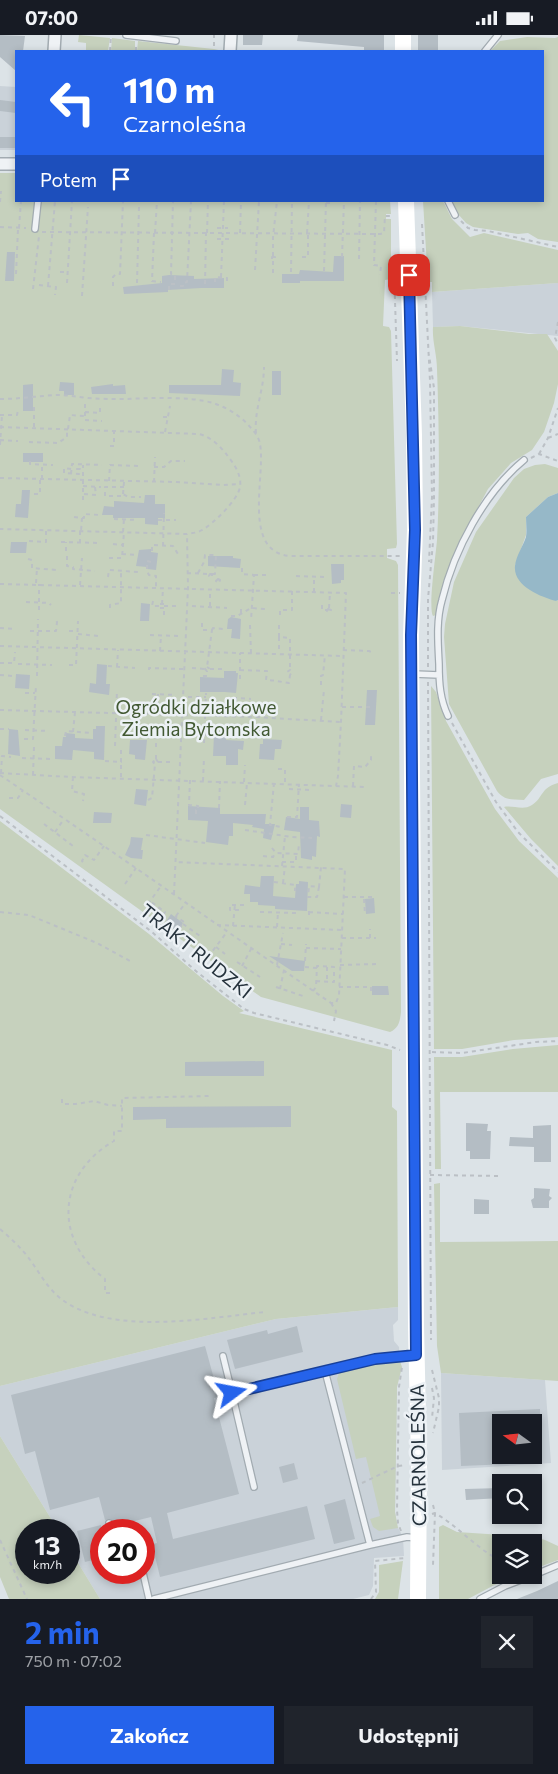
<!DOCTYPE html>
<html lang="pl">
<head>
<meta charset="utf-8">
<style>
  :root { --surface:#171b24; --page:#20242c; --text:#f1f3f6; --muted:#9ea1a6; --accent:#2563eb }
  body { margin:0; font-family:Commissioner,sans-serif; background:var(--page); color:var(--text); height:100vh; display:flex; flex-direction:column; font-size:19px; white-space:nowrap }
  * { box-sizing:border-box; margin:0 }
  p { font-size:16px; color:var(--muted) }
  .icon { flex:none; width:28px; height:28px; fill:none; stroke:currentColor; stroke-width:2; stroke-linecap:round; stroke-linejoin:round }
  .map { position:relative; height:1564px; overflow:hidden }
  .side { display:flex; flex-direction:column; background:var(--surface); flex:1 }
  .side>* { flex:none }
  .guide { position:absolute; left:15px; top:15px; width:529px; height:152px; border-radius:0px; box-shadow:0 2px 8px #0003; background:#2563eb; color:#fff; overflow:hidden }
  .needle { width:32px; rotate:285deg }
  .controls { position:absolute; left:492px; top:1379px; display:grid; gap:10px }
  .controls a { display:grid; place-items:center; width:50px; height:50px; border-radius:0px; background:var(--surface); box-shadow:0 2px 8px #0003; font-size:25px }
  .speed { position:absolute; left:15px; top:1484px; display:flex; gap:10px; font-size:25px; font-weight:700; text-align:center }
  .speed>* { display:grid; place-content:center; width:65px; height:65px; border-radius:50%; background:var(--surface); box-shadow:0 2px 8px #0003; line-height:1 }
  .speed small { font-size:12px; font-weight:400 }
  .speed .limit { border:8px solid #d22; background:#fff; color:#111 }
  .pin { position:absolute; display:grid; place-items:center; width:42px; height:42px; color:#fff; margin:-21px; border-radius:10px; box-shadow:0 2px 8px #0006 }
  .me { position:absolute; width:55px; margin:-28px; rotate:77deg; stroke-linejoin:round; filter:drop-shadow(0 0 4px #0008) }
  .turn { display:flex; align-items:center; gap:18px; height:105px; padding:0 25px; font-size:22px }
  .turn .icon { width:65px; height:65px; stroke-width:2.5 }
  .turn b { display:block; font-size:35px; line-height:42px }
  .then { display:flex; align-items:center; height:48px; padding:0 25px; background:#0003; gap:10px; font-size:19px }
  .round { display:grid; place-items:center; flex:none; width:52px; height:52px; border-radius:0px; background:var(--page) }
  .overview { display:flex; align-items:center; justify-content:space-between; height:85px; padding:0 25px }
  h1 { font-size:30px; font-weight:700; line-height:38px; color:var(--accent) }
  .cta { display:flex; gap:10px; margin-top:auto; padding:10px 25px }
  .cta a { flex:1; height:58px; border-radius:0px; background:var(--accent); color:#fff; font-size:20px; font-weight:700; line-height:58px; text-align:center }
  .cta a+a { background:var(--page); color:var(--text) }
  .status { display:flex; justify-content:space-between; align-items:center; height:35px; padding:0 25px; background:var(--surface); direction:ltr }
  .status svg { height:14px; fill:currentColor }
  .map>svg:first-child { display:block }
  .built { fill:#cad2d9; fill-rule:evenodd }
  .green { fill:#c6d1bd }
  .water { fill:#96b8c8 }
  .building { fill:#b4bdc4 }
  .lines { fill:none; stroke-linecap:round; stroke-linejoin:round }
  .lane-casing { stroke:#a2abb1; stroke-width:8 }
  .street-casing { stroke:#a2abb1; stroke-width:14 }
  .path { stroke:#bbc0c5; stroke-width:2; stroke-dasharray:4 4; stroke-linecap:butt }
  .lane { stroke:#eff2f5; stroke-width:5.5 }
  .street { stroke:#eff2f5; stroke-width:11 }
  .secondary { stroke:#fff; stroke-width:16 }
  .route-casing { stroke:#184099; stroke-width:12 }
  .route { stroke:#2563eb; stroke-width:9 }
  .labels { text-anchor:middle; stroke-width:5; stroke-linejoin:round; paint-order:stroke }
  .park-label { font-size:19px; fill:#425933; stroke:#ecf1f5 }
  .street-label { font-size:19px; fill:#26333d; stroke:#ecf1f5 }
</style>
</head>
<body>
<div class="status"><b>07:00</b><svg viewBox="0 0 49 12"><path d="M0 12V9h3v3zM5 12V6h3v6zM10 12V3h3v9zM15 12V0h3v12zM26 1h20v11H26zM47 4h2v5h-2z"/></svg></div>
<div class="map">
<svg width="558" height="1564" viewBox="0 0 558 1564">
  <rect width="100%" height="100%" fill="#dce3e7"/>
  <path class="built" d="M0,51L16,52V115H0Z
    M558,248V301L460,291L433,292L432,257Z
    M398,1272V1285L393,1290L394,1306L399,1312L400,1332L397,1352L395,1477L397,1491L403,1502L404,1521L374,1523L373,1551L369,1560L353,1564H100L69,1513V1495H58L0,1401V1351L276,1284ZM101,1495H144V1538H101Z
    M441,1338L545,1345L551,1428L442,1435ZM501,1388H534V1420H501Z"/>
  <path class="green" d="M79,0L110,3L108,16H86V8L78,7Z
    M527,2L555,3L558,2V207L538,204L528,198L518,199L473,192L466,188L458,179L451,166H542V16H490L500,6Z
    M112,3L135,6V16H111Z
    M138,6L214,14L223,16H137Z
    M0,138H16V166H390L391,179H386V184H391V244L385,245L383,291L389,292L391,296L397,509L396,513L387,514V523L396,526L398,530L401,977C400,986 399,993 390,997L261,962L0,774Z
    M423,166H443L452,184L470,202L484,198L558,215V248L432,257V247H428Z
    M460,291L529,299H547L558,316V349L554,368L544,397L532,415L511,428L488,454L458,510L441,556L436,580L433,581C428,573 436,519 437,505C440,448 439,391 437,334C437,320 432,306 433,292Z
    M545,429L558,433V458L548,462L526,482V500L515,531L556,566L558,565V739L541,744L524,765C511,764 505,766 497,756L449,669L444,602L445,589L454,547L476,497L514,443L524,434L535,430Z
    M431,651L436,657L446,686L495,774L519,806L558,843V1002L514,1005L462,1014H434Z
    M558,748V831L531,804L504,772C513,770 523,776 532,770C544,762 540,753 558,748Z
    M0,786L149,899L223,961L244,976L239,978L392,1015V1072L397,1076L398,1272L276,1284L0,1351Z
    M558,1010V1057H440L441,1134H435L434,1022H462L513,1014Z
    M440,1148V1207L558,1206V1346L441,1338L437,1311L434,1149Z
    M399,1323L402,1332L397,1352L395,1477L398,1493L379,1496L373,1492L370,1484L380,1481L366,1422L356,1424L337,1344L339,1338L342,1337Z
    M0,1401L58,1495H26V1538H69V1513L100,1564H9L0,1542Z
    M443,1490L457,1497L534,1502L545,1505L558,1511V1525L534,1534V1508H501V1540H518L502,1546L468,1564H439V1492Z
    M403,1526L398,1564H375L379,1557V1530Z"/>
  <path class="water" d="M558,458V565L556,566C541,562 513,551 515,531C516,521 523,511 526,502C527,496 526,489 526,482L548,462Z"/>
  <path class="building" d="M0,0L25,1L23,16H16V36L0,22Z
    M243,0H263L262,10H243Z
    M298,0H384V16H364V12L297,6Z
    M418,0H438V16H418Z
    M0,65L16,67V78L0,76Z
    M0,102H16V113H0Z
    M7,217H15L14,246H5Z
    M334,221H344V246H300V248H282V239H299L300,235L333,237Z
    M169,240L194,241V244L224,243V253H201L168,255V257L124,259L123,252L162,248V241Z
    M222,334L234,335L233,347L241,348L240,361L169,358V350H221Z
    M272,336H281V360H272Z
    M60,347L74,348V360H64V356H59Z
    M33,349V376H23V350Z
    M113,349V351L125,350L126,359H92L91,352Z
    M23,418H43V427H23Z
    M22,455H30L28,483L15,482L16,469H21Z
    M145,460H155V469H165V483H158V490L145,489V483H113V480H102L104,471L114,472V466L144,468Z
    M11,507H27L26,518H10Z
    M151,514V517L158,518L156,535L147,534V532L136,531L139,515Z
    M208,521H233V523L241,524L240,533L208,531Z
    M331,529H344V545H341V548L332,549Z
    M141,568L150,569L149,586H140Z
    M231,582L241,584L240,604L231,603L232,594H227L228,584Z
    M97,629L107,630L106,649H110L109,660L89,657L90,648L96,649Z
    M224,636H236V638H238L236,658L225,657H200V642L224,643Z
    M16,639L30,640L29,654L15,653Z
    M367,655H377L375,690H365Z
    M96,691H105L104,725L94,724V717L73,715L72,725L55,724V711H62L63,702H66V698L75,699V703L93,704V694H96Z
    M9,694L18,695L20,721L8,719Z
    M214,700H226V705L244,706L243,715L238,714V730H226V721H213Z
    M263,704L282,705L281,714H275L274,725L259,724L260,709H263Z
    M130,705H147L145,725L135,724V720L129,719Z
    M136,754L148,755L146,771L134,769Z
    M341,769L352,770L351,783L340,782Z
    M188,771L220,773V779H266L265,789H275L271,805L263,803L264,794L252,792L253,790L233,788V801H229L228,810L206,807L208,786L188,785Z
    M300,772H309V785L319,786L320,802L317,801L316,822L312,821V825L301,823L300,797L284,795L286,782L300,784Z
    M94,777L112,778L111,788H93Z
    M131,802L143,803L141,815H143L142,824L131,823L125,820L130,809Z
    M261,841H274L273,861L295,863L296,849H299V846L308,847L307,876L275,874V871L258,870V867H250V859H244L245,850L260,852Z
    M374,863L375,878L366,879L365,864Z
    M171,879L183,888L177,897L165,888Z
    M269,921L305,926L304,936H292Z
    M372,951H388L389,960H372Z
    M264,1026V1041H185V1027Z
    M291,1071V1092L166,1093V1084L133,1085V1072Z
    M466,1088L488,1089L487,1096H491L490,1124H470V1116H466Z
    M551,1090V1127H534V1112L509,1111L510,1102L533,1103V1091Z
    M534,1153L550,1154L549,1161L552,1163L549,1166V1173H533L531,1165L534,1163Z
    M474,1164L489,1165V1179H474Z
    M297,1291L303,1317L235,1334L227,1305L267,1295L268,1299Z
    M205,1311L219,1362L214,1363L239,1459L167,1478L173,1504L307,1471L315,1504L160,1542L152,1509L157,1508L151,1482L114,1491L111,1484L105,1485L99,1462L50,1475L35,1416L25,1419L11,1360Z
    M540,1374V1388H501V1420H533L534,1428L461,1431L459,1378Z
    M294,1428L298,1444L283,1448L279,1432Z
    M501,1453V1463L466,1465L465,1454Z
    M345,1464L355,1504L334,1509L324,1470Z
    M101,1490V1523L85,1527L77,1496Z
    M558,1546V1564H517L537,1556Z"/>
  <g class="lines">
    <g class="lane-casing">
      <path id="lane" d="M126,0L176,6
        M485,16L498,0
        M448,166L455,180
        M35,194L38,166
        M414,639L439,640
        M448,681C440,664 439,648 439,629C438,608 436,586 442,565C454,515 484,458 524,425
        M223,1321L232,1358
        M254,1452L232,1358L325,1336
        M109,1488L110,1495
        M370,1510L325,1336L375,1324L414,1320
        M143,1538L149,1564
        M534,1540L558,1530
        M154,1564L370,1510L407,1502L417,1503
        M480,1564L505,1551L534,1540"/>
    </g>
    <g class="street-casing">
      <path id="street" d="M54,16L55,0
        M230,16L231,0
        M0,129H16"/>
    </g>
    <path class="path" d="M214,11V0
      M110,16L111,0
      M136,16V9
      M376,166L374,230L381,231L380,240
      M0,167L1,156
      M326,168H331
      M461,186L468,193L475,195L488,196L558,212
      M422,189L430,346L432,462L429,527
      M0,192L26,193
      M19,193L21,166
      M217,193H228
      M42,197L380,199L384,198L385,181H393
      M154,198L152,246L161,247
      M155,198L157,166
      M207,198L208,166
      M240,198L241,166
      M307,198L309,166
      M217,204H229
      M273,221V202L277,166
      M272,222H275V224H272Z
      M302,222H308V198
      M342,222L344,166
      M359,224L360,166
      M255,235L259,166
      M324,236L326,166
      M394,236L397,326
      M60,237H67
      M291,237L292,166
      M273,238V225
      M16,239L18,194
      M221,242L224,166
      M215,247V242L227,243V247
      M67,248L72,166
      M137,248L139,172
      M205,249L206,198
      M39,250L56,252L55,260
      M48,251L55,166
      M113,251V242L116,239H120L123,166
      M180,251H183V248L187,247L191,166
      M33,254L39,201
      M169,255V249H175V240L171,239L173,166
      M82,261L88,172
      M558,287L555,303L558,309
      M0,364C19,364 38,361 57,360C67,360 77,362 88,363C100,364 113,364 126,364C151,363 189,361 213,368C228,373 241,381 251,393C255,397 259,403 260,409C266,441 241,518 291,521H402
      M85,369V385L102,386
      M85,377L100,378V372
      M0,380H17L18,375
      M163,382H168
      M0,392L199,399C211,402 220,411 227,420C234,429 242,440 240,452C238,465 213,489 202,495C197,498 192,498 187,499L0,494
      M34,392V369
      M68,394L70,380L85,381
      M165,397L170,371
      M256,398C254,375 264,355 264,332
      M548,403L558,399
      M0,405L18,406
      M29,407L58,408L67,402V394
      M0,410L2,380
      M110,411H114V395
      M539,419L548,403L558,373
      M531,423L539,419L558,426
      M30,426V429L53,430
      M154,432H164L171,426H185
      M71,434L64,433V438L79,439L80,434H74
      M71,439L72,429L102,430
      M0,443L177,447L223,450L240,449
      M42,444V430
      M109,446L110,430L139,431
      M154,447L155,422
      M83,451L101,452
      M124,452H105V461H122L123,459L128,462H141
      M34,459H40V444
      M84,459L96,460L95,452
      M123,459L124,447
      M83,465V430
      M74,482L82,483L81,496
      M82,483H84V479L100,480
      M114,484L137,485
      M158,485H176
      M123,497L124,484
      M29,506L46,507V495
      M61,507L100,508
      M80,508V496
      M113,509L123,510
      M163,511L164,478
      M66,516V507
      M152,516V510L173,511L178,519
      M122,519L137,520
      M67,521V531L73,532V534L95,536
      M109,523H122L124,497
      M28,524L32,525V533L57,535
      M151,527L147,526V536L149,540L156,541V553
      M242,533V539L254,540L251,585
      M187,538L209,539
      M198,538L204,527L205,520H216L215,539H211
      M210,539H212V542L209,541Z
      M254,540H269
      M296,541L327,542
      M108,542L109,535L139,537
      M218,544L220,545L219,548L216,546Z
      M36,548L37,533
      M0,549L346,558L341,687L338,741L336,751
      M80,550L82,523
      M314,557V542
      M391,558H400
      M153,566L152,571H160
      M26,567L49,568L51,570
      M160,569H164V573H160Z
      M162,569L163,554
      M322,570V575H327
      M164,571H178
      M192,571L227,573
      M210,571V554
      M110,573V570L121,568V536
      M329,573L330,558
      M328,574L331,575L330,577L327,576Z
      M39,575V549
      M241,578V571
      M164,580V573
      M280,580V575H292V556
      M231,581H237L251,573L266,574
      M202,588V595H212L207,632L205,634L207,636L210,634L207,632
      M250,590L251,618
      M279,590V602
      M0,593L16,594
      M212,595L213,593L224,594
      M30,596H56L57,587L55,583
      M69,596H78
      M78,599L99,601
      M150,600L178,601
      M0,611L343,621
      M279,614V602L290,603V635
      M343,615L369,616L373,618
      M160,616L161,601
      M0,628H14L15,617
      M18,629L52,630
      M69,630H76L78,586
      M108,631L135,633
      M117,632L118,615
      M428,632V564L433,507L434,462V353L429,320
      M192,633L205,634
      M210,634H224
      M149,635V633L183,634
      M240,635L267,636L266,645C274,645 281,647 289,648L290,640L287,637L290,635L292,637L290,640
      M0,640L13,641
      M37,641L38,584
      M203,641H207V636
      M240,644V618
      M428,647L431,1305
      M321,650V641L323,640L325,620
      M25,658H35
      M152,659L176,660
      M188,662H206
      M342,672H370
      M0,675L254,682L341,687
      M158,679V659
      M235,682L236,663L251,664
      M321,685L324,655
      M452,688L496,767L518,797L558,837
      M0,694H9
      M25,695L49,696
      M73,697L75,677
      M145,698L181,699
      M205,700L213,701
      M65,701L66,696L91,698
      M24,704H33L36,650
      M204,708L206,658
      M115,711L117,655
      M156,712V698
      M22,723L51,724
      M156,724L158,727L155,729L153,727Z
      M156,724V716
      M105,726L121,727V714
      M158,727H173
      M278,734H285V749
      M0,738L71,742L364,752
      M1,738L2,721L11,722
      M0,740C111,815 220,892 331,968H336L339,960L345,834L175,827
      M33,740L34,712
      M73,742L72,756L84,759L83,766
      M121,742V727
      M190,745L189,770L198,771V775H196V781
      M203,746L204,723
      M244,747L245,730
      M274,748L270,790L281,792
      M353,751L354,731L365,732L371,725V721
      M289,754L309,755
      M9,763H18L23,755
      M148,765L152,763L155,729
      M245,770L247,748
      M219,773L220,746
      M0,781L152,897L197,937L244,974L254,978L387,1010L400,1015
      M287,782H297L299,749
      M44,789L73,811
      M245,795L292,802L312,803
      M55,797L64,784
      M146,800L205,808
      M272,813L276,818L298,819L299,809
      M263,821L273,822L275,818
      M83,827L82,826L85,820L94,825L104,811
      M282,827H296V819
      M282,831L285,801
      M274,847L295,850V856
      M283,848L285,831
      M125,849L136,833
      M319,852L317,862H308L309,851L319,852L321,832
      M174,859L188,553L187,499
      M344,862H374
      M364,864L365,879
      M148,869L161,851
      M239,875H230V870H246
      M0,877L29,880L97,908L130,926
      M146,877L158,887L165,877L150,866
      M260,877L296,878
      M309,877L343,879
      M309,880V872
      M176,881L186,867
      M183,889L200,901
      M217,890L342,895
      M233,891L235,869
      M277,892L278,877
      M175,900L184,887L175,881
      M342,903H376
      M370,903V894
      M281,909L292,910
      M216,912L225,919
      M306,913L341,914
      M208,922L227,897
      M305,926L306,909
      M237,927L260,942
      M277,930L283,898
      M340,930L378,929
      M242,931L251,914
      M305,932L317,933
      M327,944V932
      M276,952L303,961
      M339,952H371V960
      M280,954L284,935
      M313,956L316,952L317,931L334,932V947L316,946
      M331,968L336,976L334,986
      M432,1017L462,1018L536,1007L558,1006
      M62,1064V1069H76L94,1066L108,1070L122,1071
      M430,1140L501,1141
      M0,1194C8,1201 16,1208 22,1215C36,1230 44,1250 60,1263C109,1302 206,1283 265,1277
      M110,1258H105V1244C53,1204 57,1139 114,1106V1096H122V1063L210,1061
      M432,1335L439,1363V1372L433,1398
      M432,1353L434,1363L432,1383
      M362,1448L398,1431L406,1430
      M433,1470L435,1478L433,1530
      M432,1479L435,1478C459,1492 477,1514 501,1526
      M401,1496L398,1488L397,1475L399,1352L402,1332
      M0,1505L27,1564
      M371,1564L376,1557L375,1526L405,1523"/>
    <use href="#lane" class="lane"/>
    <use href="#street" class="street"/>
    <path class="secondary" d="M403,0V16
      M406,166L414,400L415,495L411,600L416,1291L419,1429L418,1564"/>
  </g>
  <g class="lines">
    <g class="route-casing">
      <path id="route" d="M232,1358L375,1324L416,1320L411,600L415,495L409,240"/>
    </g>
    <use href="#route" class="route"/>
  </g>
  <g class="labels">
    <g class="park-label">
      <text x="196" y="679">Ogródki działkowe<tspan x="196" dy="22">Ziemia Bytomska</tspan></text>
    </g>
    <g class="street-label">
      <text transform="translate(196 916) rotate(39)" y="7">TRAKT RUDZKI</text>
      <text transform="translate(418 1420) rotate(-91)" y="7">CZARNOLEŚNA</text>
    </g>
  </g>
</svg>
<div class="controls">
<a><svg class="needle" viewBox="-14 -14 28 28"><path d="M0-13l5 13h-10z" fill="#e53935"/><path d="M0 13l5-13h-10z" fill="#9ea1a6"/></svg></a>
<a><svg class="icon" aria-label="search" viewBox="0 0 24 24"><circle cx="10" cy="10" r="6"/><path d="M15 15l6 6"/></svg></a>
<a><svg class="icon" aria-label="layers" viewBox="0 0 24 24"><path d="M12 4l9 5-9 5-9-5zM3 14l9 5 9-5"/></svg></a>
</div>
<div class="speed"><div>13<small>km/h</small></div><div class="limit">20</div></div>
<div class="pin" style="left:409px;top:240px;background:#d93025"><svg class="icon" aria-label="arrive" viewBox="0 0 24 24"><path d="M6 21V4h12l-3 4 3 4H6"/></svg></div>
<svg class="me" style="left:232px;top:1358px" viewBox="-20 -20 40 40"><path d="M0-17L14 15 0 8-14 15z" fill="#2563eb" stroke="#fff" stroke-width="4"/></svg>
<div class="guide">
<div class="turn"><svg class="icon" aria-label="left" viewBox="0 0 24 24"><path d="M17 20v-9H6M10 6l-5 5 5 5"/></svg><div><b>110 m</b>Czarnoleśna</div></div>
<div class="then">Potem<svg class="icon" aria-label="arrive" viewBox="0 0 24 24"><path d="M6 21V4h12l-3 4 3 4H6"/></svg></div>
</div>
</div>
<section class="side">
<div class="overview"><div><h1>2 min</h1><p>750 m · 07:02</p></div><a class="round"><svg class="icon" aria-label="close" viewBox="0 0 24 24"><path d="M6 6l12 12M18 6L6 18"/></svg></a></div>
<div class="cta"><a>Zakończ</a><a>Udostępnij</a></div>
</section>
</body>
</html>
